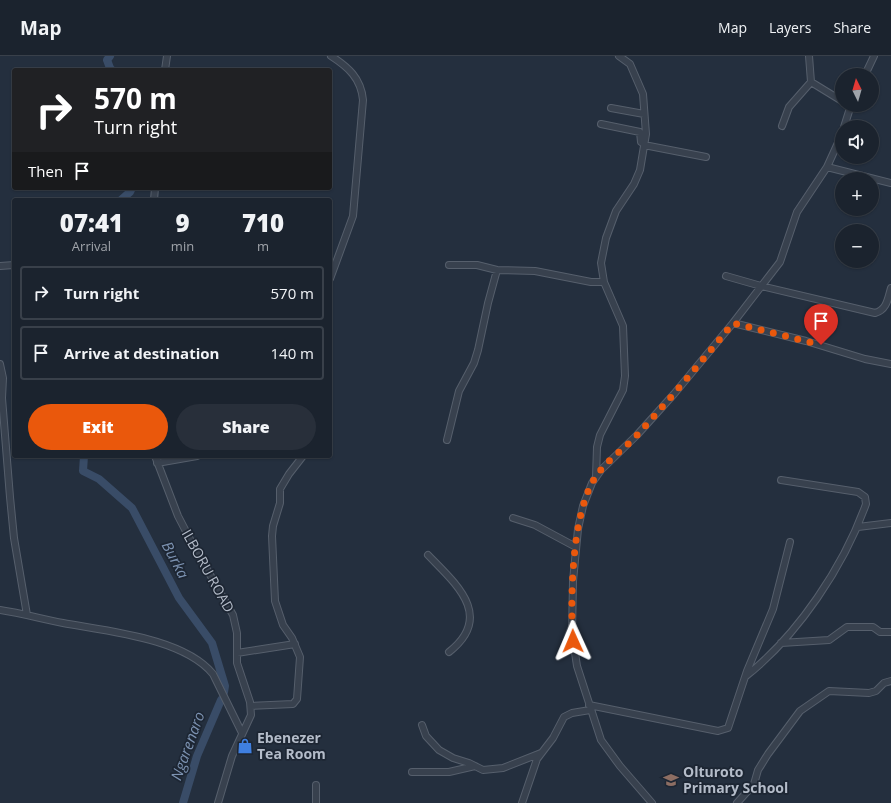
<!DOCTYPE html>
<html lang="en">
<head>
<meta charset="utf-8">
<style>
  :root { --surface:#1b232e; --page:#282f3a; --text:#f1f3f6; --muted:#a0a4aa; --line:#39404a; --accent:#ea580c }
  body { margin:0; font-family:"Open Sans",sans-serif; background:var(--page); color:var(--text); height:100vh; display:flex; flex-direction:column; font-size:15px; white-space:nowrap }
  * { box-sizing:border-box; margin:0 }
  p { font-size:13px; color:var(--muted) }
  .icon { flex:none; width:22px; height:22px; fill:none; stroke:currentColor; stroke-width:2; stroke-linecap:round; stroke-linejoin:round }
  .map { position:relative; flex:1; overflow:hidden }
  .sheet { position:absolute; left:12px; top:142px; width:320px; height:260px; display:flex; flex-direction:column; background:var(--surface); border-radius:4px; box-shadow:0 1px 3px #0004,0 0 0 1px var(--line) }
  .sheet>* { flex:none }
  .banner { position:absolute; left:12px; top:12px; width:320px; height:122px; border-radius:4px; box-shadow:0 1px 3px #0004,0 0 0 1px var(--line); background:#202124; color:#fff; overflow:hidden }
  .needle { width:26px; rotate:355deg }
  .buttons { position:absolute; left:835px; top:12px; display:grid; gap:8px }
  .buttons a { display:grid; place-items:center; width:44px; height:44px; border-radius:50%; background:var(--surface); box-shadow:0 1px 3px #0004,0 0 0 1px var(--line); font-size:20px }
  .pin { position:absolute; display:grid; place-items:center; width:34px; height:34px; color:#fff; margin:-41px -17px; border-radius:50% 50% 50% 0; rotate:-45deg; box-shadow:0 0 4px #0007 }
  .pin .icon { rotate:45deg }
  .me { position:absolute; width:44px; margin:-22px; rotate:359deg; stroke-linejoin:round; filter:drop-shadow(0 0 3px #0008) }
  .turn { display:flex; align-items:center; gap:14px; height:84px; padding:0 16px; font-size:18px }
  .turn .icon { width:52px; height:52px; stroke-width:2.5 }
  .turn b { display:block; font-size:28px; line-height:34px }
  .then { display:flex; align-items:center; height:38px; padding:0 16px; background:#0003; gap:8px; font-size:15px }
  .eta { display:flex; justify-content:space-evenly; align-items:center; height:68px; text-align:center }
  .eta b { font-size:24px; font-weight:800; line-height:28px }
  .primary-button { display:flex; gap:8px; margin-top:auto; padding:8px 16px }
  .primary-button a { flex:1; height:46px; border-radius:24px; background:var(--accent); color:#fff; font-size:16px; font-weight:800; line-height:46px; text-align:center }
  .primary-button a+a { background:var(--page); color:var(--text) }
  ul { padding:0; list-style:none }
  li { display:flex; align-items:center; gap:12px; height:54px; margin:0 8px 6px; padding:0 8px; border:2px solid var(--line); border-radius:4px }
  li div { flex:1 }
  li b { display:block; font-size:15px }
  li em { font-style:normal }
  header { display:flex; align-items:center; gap:24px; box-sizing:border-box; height:56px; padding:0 20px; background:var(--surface); border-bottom:1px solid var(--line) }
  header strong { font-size:19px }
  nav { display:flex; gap:22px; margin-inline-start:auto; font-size:14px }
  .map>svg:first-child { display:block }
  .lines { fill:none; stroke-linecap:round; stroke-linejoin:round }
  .river { stroke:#394c67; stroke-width:8 }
  .minor-casing { stroke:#565f6c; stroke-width:8 }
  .minor { stroke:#38414e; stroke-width:6 }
  .route { stroke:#ea580c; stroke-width:7; stroke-dasharray:0 12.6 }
  .labels { text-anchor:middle; stroke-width:3.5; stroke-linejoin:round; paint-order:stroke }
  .street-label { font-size:14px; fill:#b4bcc9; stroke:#1d2633 }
  .poi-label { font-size:14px; font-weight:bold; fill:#b4bcc9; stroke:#1d2633; text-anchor:start }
  .water-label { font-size:15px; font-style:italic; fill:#7c92b1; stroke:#1d2633 }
</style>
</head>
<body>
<header>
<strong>Map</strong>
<nav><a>Map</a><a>Layers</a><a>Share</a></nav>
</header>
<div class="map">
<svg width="891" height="747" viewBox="0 0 891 747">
  <rect width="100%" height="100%" fill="#242f3e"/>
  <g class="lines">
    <path class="river" d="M110,0L107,4L110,12L112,14
      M121,144L130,136L132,132
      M84,400L83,415L99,423L132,452L179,542L212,587L225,630L224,636
      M183,747L197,700L221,644"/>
    <g class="minor-casing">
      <path id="minor" d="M165,14L167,0
        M865,19L874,0
        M811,26L842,45
        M611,52L644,58
        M601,68L640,76L641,86L644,88
        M782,70L789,51L811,26L809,0
        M844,71L851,49
        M644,89L706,101
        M827,111L891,127
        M154,144L155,132
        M449,209H477L497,214L535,215L591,226H604
        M0,210L14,209
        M726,220L761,230L875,257C887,254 888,242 891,232
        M330,223L353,160L363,44C361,22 348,11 331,0
        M733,267L806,285L865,303L891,308
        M0,308L3,322L2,342L10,441L14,482L27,559
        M447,384L459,335L474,307L478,294L488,247L497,214
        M155,400L178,460L192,487L233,559L237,577V607L250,646L251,659L232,700L218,747
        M157,407L197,400
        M596,421L597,391L600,379L623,334L625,320L623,270L604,226L601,207L606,182L616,155L634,128L640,114L646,78L643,38L630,8L619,0
        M513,462L535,469L576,491
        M858,471L891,467
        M428,499C455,527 495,560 449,596
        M0,554C21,557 42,563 63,567C106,575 184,582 213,618L242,677
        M781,587L829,584L847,571H873L880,576H891
        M237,597L295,588
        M746,620C798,579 844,510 866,448L865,441L858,436L781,424
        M589,649L718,675L728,672L747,615L773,553L790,486
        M251,650L293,648L297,643L300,601L292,582L283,569L275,545L272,480L273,470L280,447V433L289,418L303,400
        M422,669L426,680L439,694L453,702L469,707L483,714L503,712L541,697
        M412,716H449L475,710
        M316,747V729
        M522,747L537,703L553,682L564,661L572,657L590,654
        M652,747L620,710L601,684L577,610L572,577L573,525L578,473L583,450L592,427L601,414L637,379L674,338L733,267L780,206L797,156L827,111L842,78
        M737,747L754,728L758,714L768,698L800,655L829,635L869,637L876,635L884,627L891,625"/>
    </g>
    <use href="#minor" class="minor"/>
  </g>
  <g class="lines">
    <path class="route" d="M573,585C570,543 572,464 592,427C602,407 623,395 638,378C671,342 702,305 733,267L821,289"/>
  </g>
  <defs>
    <g id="shop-bare" transform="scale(1.2)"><path d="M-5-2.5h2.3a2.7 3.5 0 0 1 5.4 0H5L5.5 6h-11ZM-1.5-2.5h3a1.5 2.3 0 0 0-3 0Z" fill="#3f7fe0" stroke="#1d2633" stroke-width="2.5" paint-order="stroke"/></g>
    <g id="school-bare" transform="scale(1.2)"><path d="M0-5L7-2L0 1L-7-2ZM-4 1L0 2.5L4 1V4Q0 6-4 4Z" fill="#8d6e63" stroke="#1d2633" stroke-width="2.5" paint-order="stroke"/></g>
  </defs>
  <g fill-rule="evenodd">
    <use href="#shop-bare" x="245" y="690"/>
    <use href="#school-bare" x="671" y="724"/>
  </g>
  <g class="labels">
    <g class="street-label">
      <text transform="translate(208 515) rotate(61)" y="5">ILBORU ROAD</text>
    </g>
    <g class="poi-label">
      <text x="257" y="687">Ebenezer<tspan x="257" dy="16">Tea Room</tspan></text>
      <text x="683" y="721">Olturoto<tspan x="683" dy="16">Primary School</tspan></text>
    </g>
    <g class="water-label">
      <text transform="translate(175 504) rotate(62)" y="5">Burka</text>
      <text transform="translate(188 690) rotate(-70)" y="5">Ngarenaro</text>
    </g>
  </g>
</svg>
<div class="buttons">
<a><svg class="needle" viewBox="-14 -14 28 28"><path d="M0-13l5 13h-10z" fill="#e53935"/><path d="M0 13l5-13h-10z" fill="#a0a4aa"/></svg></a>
<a><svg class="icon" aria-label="sound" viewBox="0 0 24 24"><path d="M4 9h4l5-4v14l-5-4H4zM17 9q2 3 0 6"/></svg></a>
<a>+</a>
<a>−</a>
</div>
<div class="pin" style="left:821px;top:289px;background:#d93025"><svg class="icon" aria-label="arrive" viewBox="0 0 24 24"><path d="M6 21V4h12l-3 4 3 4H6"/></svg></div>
<svg class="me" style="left:573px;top:585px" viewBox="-20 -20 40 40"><path d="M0-17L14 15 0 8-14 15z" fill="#ea580c" stroke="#fff" stroke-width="4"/></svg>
<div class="banner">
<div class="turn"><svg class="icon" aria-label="right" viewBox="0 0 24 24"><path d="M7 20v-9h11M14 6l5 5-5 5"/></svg><div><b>570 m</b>Turn right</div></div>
<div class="then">Then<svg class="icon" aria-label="arrive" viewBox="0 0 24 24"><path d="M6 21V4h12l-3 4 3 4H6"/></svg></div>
</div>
<section class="sheet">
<div class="eta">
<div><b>07:41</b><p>Arrival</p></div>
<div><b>9</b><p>min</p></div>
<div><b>710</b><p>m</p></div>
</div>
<ul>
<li><svg class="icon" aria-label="right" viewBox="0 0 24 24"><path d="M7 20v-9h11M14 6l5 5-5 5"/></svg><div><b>Turn right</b></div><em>570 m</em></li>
<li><svg class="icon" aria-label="arrive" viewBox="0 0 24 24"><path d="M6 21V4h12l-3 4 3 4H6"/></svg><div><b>Arrive at destination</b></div><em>140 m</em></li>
</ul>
<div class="primary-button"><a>Exit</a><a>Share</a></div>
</section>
</div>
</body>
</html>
